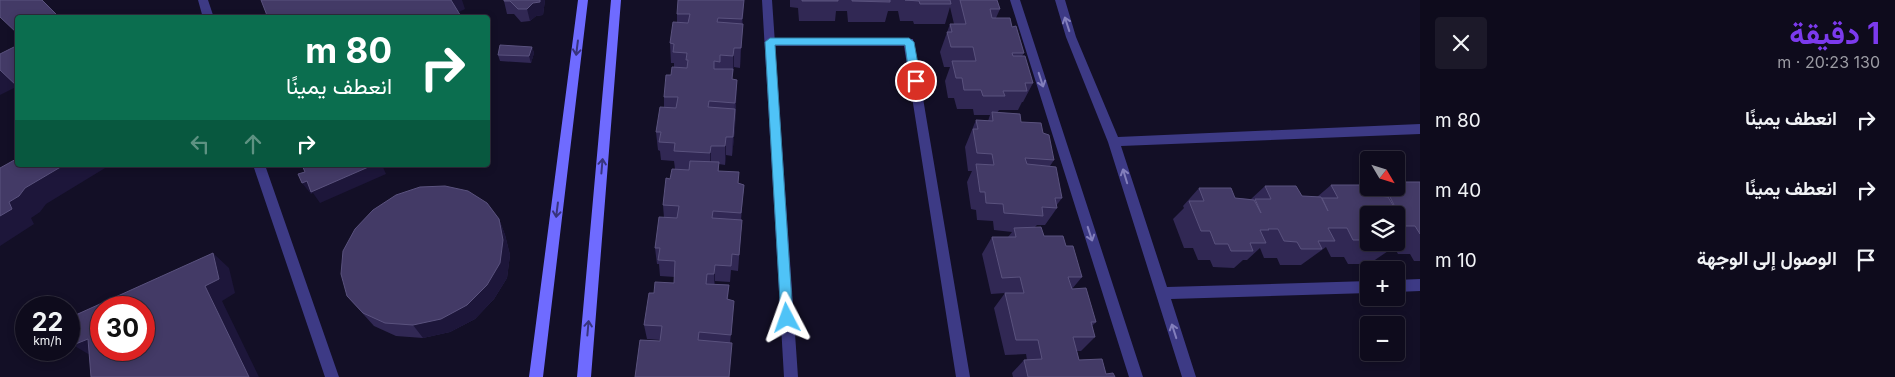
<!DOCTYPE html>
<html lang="ar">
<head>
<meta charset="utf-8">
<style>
  :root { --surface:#0e0b1c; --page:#1c1929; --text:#f1f3f6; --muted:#9b9ba3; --line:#2e2b3b; --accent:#7c3aed }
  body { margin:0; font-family:Inter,Vazirmatn,sans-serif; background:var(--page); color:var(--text); direction:rtl; height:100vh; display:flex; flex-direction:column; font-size:19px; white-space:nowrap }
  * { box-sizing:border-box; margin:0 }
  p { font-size:16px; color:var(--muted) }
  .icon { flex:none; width:28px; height:28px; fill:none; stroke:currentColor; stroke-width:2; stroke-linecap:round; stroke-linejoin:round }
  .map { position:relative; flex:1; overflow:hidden; direction:ltr }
  .details { display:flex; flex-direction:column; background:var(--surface); width:475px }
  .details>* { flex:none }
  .top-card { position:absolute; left:15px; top:15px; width:475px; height:152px; border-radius:5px; box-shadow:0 2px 8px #0003,0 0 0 1px var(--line); direction:rtl; background:#0b6e4f; color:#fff; overflow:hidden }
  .needle { width:32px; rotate:128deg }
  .controls { position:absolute; left:1360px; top:151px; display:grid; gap:10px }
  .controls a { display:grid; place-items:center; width:45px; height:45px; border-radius:5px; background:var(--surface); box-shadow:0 2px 8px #0003,0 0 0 1px var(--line); font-size:25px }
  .speed { position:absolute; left:15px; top:296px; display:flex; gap:10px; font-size:25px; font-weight:700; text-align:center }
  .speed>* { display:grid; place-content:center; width:65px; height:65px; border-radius:50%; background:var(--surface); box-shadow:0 2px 8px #0003,0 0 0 1px var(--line); line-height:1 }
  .speed small { font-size:12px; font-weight:400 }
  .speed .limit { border:8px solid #d22; background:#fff; color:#111 }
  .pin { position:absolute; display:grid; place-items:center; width:42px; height:42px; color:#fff; margin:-21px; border:2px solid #fff; border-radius:50%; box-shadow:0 1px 5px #0007 }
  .me { position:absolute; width:55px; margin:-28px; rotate:356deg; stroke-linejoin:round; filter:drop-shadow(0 0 4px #0008) }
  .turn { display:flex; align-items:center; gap:18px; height:105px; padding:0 15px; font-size:22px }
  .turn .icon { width:65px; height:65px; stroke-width:2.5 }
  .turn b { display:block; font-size:35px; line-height:42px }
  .lanes { display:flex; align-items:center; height:48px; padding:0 15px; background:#0003; justify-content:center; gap:25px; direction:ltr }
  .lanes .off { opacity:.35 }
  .round { display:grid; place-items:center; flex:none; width:52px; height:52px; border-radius:5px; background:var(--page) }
  .headline { display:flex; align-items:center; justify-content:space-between; height:85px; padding:0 15px }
  h1 { font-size:30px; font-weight:700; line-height:38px; color:var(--accent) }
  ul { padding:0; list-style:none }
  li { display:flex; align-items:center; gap:15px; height:70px; padding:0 15px }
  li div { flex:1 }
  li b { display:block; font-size:19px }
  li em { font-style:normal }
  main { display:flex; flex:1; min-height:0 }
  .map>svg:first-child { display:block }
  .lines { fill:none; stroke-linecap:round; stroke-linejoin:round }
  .service { fill:#3d3a85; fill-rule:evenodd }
  .minor { fill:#3d3a85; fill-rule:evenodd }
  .secondary { fill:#6f6bff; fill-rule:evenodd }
  .wall { fill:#312854; fill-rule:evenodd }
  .shaded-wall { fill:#1d163a }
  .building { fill:#433a66; stroke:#5a527e; fill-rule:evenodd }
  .oneway { stroke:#837fbc }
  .oneway2 { stroke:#38347d }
  .route { fill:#4fc3f7; stroke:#337fa1 }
</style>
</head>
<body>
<main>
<section class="details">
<div class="headline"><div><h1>1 دقيقة</h1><p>130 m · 20:23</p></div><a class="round"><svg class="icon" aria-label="close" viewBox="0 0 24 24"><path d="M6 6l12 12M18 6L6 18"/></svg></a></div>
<ul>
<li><svg class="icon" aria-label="right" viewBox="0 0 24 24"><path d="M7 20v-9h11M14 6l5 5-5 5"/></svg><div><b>انعطف يمينًا</b></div><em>80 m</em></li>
<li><svg class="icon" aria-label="right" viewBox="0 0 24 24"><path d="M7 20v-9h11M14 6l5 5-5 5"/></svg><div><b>انعطف يمينًا</b></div><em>40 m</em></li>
<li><svg class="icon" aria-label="arrive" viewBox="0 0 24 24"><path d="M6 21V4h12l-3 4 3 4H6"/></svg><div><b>الوصول إلى الوجهة</b></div><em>10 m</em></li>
</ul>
</section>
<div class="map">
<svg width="1420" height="377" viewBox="0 0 1420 377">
  <rect width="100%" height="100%" fill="#130f26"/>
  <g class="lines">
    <path class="service" d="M198,0H208L214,18H203Z
      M770,38L913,39L970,377H956L904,46H770L765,42Z
      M253,165H265L339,377H325Z"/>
    <path class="minor" d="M762,0H772L798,377H784Z
      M1010,0H1020L1143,377H1129Z
      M1055,0H1065L1076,37L1118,137L1420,124V134L1121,146L1167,287L1369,281V293L1171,299L1196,377H1182L1108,142L1066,37Z
      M1420,279V291L1396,292V280Z"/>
    <path class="secondary" d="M578,0H588L543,377H529Z
      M611,0H621L591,377H577Z"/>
  </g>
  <path class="wall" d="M545,0L543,15L536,16L530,21L521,22L514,14H507L504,1Z
    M744,0L740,68L734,67L732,75V79L737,80L735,128L732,156L726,155L725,165L719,164V171L738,183L744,185L741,220H742L738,271L731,270L730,282L715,281V284L729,285L728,299L733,316L730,343L660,341V340L647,339L644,325L654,293L674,283L675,277L660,276L659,264H657L655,248L664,218L663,205L670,179L675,169L674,161L661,160L660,151L658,150L656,132L664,107V97L674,67V63H671L670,43L677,22V14Z
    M790,0H997L1000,9L996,18L1012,27L1024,53L1022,56L1033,83L1023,102H1022L1018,110H999L997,113L1021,122L1043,133L1054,160L1050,166L1062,198L1056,206L1057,208L1045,225H1037L1035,227L1044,236L1066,246L1082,277L1072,289L1096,322L1092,326L1095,337L1081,351H1077L1079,360L1106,374L1115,377H1013L1012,373L1024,360H1027L1026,354L1005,355L994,308L1005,293L991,294L982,254L992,237H1008L1012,232L994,230L993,221L977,220L976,210L971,209L967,182L972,171H968L965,147L976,120L988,121L990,115H974L973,109H957L954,98H948L945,81L950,67H944L940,52L950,24H954L950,7L945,24H914L913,21H900L898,11H888L885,22H848L847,11H836L835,21H799L798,8L790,7Z
    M532,47L534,53L531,63L500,61L498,55Z
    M1396,182H1420V261H1414L1410,254H1398L1394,247L1369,264H1348L1344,257H1331L1326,247L1301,265H1280L1277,258H1264L1260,248L1247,260H1243L1234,268L1213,267L1210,260H1198L1193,248H1184L1173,219L1184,208L1183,206L1199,188L1235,198L1251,199L1265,186L1302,196L1317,197L1331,185L1368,195L1379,196L1389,188H1396ZM1396,215V242H1369Z
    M499,219L505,235L510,255L507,278L494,299L475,319L450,332L423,338L396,336L374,326L347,296Z"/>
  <path class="shaded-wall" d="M450,0H462L465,9L455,14Z
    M540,0H545L543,15L536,16L530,21L527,9L533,3Z
    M744,0L743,20L740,68L742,19Z
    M532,47L534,53L531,63L529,56Z
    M734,48V67L733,75V56Z
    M0,70L18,86L0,95Z
    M737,80L736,100L734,122L735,103Z
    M735,109V128L732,156L733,137Z
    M726,137V155L725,165V146Z
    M711,146V164L710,172V153Z
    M64,165H110L46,204L40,212L31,218L34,224L0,246V216L9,202L25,188Z
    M373,165H382L386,174L320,203L313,193L311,194L302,183L307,181Z
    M499,219L505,235L510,255L507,278L494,299L475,319L450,332L423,338L413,325Z
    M213,253L229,268L235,293L222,301L259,377H249L205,286Z
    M715,265V281L714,290V274Z
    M88,339L95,358L73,345Z"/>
  <path class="building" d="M0,0H42L60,18H18V34L0,17Z
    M261,0H451L462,18H268Z
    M504,0H540V2L533,3L527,9H518L510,1H504Z
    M678,0H744L742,19L718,18L717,22L743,24L741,48H734L733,56L720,55V62L714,61V69H733L732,79L737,80L735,103L709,101L708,107L735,109L733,137H726L725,146H711L710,153L674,151L675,143L659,142L661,132H656L660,107L676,108L678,97H664L666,75H671L672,67L687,68L688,60H686L687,53L673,52L674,44L670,43L673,22L688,23L690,14H677Z
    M802,0H838V1H802Z
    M852,0H890V2L852,1Z
    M905,0H950L951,4H920L919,1Z
    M960,0H997L1000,9H990L992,18H1010L1012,27L1016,26L1024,53H1012L1013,56H1025L1033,83H1025L1027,91H1003L1005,96H983L981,90H964L962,78H956L952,61H976L973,47H951L947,32H952L950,24H966Z
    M18,45V87L0,70V54Z
    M500,45L532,47L529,56L498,55Z
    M992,112L1020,114L1021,122L1041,123L1043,133L1049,135L1054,160L1025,158L1027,164L1056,167L1062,198H1055L1057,208L1042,207L1043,216L1004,213L1003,204L986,203L985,192H980L976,164L994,165L992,154L977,153L973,129H978L976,120L993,121Z
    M18,158V165H64L25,188L19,196L9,202L12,209L0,216V168Z
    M690,161L719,162L718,171L739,172L738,183L744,185L741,213L713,211L712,218L742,220L739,255L732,254L731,266L715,265L714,274H707L706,284L729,285L727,299L734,301L731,335L699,332L698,340L732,343L729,377H635L640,340L660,341L662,326L644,325L649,293H654L655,282L674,283L675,261L658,260L660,248H655L659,217L677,218L679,206L663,205L666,178L670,179L672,169L689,170Z
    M302,165H373L311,192L307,181L302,183L298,174L305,172Z
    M1396,182H1420V234L1415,226H1396L1404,240H1396V215H1369V242H1389L1392,248H1371L1367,240H1353L1347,228H1328L1335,241H1318L1322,249H1301L1297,242L1284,241L1278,229H1268L1269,230H1260L1266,243H1250L1253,251H1231L1228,244H1215L1210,231H1201L1189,201H1204L1199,188H1231L1235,198L1254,200L1261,213L1255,199H1271L1265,186H1296L1302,196L1321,197L1328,211L1322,198H1338L1331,185H1362L1368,195L1388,197L1398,213L1389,195H1404Z
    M445,186L468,191L487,203L499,219L503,240L500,263L487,285L467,305L441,319L413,325L385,323L363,313L347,296L341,274L343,251L355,229L373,210L396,195L420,187Z
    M1041,227L1044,236H1063L1066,246H1073L1082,277H1068L1072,289L1086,288L1096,322H1091L1095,337H1073L1079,360L1102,359L1106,374L1113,373L1115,377H1028L1024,360L1042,359L1038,340H1016L1005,293H1024L1020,277L1002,278L992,237H1016L1014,228Z
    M213,253L219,279L205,286L249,377H91L88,339L73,345L69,331V318ZM101,308H144V350H101Z"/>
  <defs><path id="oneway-shaft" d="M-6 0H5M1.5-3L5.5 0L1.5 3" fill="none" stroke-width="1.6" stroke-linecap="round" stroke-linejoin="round" transform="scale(1.25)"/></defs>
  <g class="oneway">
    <use href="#oneway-shaft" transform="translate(1067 24) rotate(-108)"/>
    <use href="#oneway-shaft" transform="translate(1041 80) rotate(72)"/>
    <use href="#oneway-shaft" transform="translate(1125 176) rotate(-107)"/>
    <use href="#oneway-shaft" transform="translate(1090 234) rotate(72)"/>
    <use href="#oneway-shaft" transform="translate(1174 331) rotate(-108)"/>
  </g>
  <g class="oneway2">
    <use href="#oneway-shaft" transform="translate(577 48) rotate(97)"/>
    <use href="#oneway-shaft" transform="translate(602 166) rotate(-85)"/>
    <use href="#oneway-shaft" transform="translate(557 210) rotate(97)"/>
    <use href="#oneway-shaft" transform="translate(588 328) rotate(-85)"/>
  </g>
  <path class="route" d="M770,38H909L914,42L921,81L916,85L910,81L905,45H775L793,318L791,322L787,324L783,322L781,318L765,42Z"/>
</svg>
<div class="controls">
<a><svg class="needle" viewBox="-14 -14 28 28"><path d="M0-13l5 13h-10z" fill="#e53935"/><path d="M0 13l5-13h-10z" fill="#9b9ba3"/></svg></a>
<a><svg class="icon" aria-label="layers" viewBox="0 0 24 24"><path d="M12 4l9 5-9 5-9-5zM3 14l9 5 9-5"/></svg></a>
<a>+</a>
<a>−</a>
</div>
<div class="speed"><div>22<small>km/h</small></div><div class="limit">30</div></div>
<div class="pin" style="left:916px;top:81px;background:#d93025"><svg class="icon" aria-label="arrive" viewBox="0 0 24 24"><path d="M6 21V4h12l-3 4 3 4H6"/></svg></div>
<svg class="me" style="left:787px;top:318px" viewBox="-20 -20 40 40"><path d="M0-17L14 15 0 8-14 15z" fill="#4fc3f7" stroke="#fff" stroke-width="4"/></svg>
<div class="top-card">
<div class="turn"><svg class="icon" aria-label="right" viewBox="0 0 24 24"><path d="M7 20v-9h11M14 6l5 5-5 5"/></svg><div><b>80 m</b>انعطف يمينًا</div></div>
<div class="lanes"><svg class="icon off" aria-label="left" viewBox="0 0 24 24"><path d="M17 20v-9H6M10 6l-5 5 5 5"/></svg><svg class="icon off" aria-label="ahead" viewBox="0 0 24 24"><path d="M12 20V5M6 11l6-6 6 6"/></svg><svg class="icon" aria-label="right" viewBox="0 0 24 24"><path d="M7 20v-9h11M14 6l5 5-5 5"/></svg></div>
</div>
</div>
</main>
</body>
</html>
